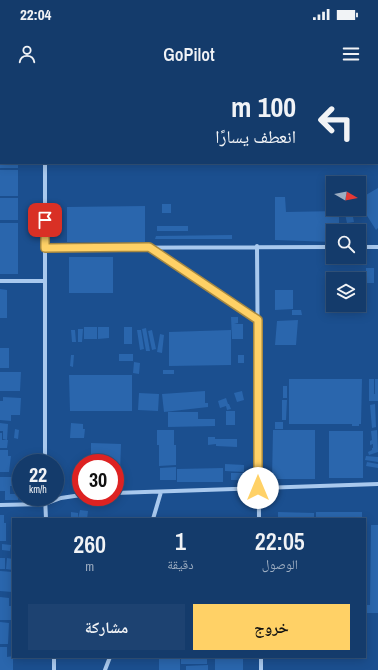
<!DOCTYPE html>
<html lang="ar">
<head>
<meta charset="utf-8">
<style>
  :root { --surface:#143b6b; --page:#1d4271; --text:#f1f3f6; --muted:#9dadc1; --line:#33557e; --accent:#ffd166 }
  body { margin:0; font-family:"Archivo Narrow","Noto Naskh Arabic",sans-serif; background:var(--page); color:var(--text); direction:rtl; height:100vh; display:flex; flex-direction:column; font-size:15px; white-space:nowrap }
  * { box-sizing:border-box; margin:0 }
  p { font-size:13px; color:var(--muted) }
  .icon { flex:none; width:22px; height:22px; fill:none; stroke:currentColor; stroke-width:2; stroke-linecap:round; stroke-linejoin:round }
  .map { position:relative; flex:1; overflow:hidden; direction:ltr }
  .sheet { position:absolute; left:12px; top:438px; width:354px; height:140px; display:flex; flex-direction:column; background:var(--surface); border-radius:0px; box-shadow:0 2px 10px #0003,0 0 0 1px var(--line); direction:rtl }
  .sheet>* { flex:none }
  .guide { position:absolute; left:0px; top:0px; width:378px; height:84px; box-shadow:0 2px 10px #0003,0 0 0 1px var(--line); direction:rtl; background:#143b6b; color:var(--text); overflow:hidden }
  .needle { width:26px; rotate:99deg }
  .buttons { position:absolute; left:326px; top:96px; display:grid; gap:8px }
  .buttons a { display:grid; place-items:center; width:40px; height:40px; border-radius:0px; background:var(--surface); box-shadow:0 2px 10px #0003,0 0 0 1px var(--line); font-size:20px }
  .speed { position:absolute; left:12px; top:374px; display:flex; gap:8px; font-size:20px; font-weight:700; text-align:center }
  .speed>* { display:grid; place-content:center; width:52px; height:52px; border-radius:50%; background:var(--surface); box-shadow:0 2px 10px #0003,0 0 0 1px var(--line); line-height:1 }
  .speed small { font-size:10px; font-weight:400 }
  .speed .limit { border:6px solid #d22; background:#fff; color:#111 }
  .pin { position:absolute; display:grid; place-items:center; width:34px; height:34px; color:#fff; margin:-17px; border-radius:8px; box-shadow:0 2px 6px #0006 }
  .me { position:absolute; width:44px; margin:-22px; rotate:0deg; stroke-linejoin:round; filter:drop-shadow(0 0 3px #0008) }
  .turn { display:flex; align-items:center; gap:14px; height:84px; padding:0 16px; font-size:18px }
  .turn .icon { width:52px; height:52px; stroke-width:2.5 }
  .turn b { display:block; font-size:28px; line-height:34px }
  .eta { display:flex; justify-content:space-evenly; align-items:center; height:68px; text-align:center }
  .eta b { font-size:24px; font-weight:600; line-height:28px }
  .button { display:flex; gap:8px; margin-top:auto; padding:8px 16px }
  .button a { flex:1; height:46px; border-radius:0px; background:var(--accent); color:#111; font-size:16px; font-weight:600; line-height:46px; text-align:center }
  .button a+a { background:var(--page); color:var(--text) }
  .status { display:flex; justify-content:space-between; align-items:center; height:28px; padding:0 20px; background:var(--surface); direction:ltr }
  .status svg { height:11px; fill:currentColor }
  header { display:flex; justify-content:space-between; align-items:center; height:52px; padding:0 16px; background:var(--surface); font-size:18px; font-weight:600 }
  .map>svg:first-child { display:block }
  .building { fill:#2a66ad }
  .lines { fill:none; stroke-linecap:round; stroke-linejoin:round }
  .street { stroke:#a9c9ee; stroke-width:4 }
  .route-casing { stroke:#a68842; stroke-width:10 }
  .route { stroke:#ffd166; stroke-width:7 }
</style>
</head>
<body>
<div class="status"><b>22:04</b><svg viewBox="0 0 49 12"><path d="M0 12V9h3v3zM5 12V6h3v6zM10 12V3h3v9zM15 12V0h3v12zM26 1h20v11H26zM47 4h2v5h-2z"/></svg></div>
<header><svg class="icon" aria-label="menu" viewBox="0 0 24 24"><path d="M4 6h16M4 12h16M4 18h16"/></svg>GoPilot<svg class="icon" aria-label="person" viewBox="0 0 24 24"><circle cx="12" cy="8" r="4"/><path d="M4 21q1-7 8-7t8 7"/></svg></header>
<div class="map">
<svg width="378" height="590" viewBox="0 0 378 590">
  <rect width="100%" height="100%" fill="#1b4f8f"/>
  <path class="building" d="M0,83H18V88H0Z
    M0,90H18V116H0Z
    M378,108V148L376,150L359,123V119Z
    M275,117H285L286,132L339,131V151H333V162L275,160Z
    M0,118H18V140H0Z
    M162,124H171V133H162Z
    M145,126V162H67V127Z
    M352,132L354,142L347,143L345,134Z
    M0,143H18V194H0Z
    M356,143L357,151H347L346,144Z
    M157,146H188V151H157Z
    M232,155V159H155L156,156Z
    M127,163H149V167H127Z
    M69,177H113V213H69Z
    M366,188H374V203H366Z
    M0,209L7,210V238H0Z
    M275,210H293V229L275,230Z
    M292,230H301L302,235H292Z
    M231,237H238V243L234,244H243V259H232Z
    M298,240L296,265H275L277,241Z
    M84,247H97V259H84Z
    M98,247H109V258L98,259Z
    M124,247H132V264H124Z
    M146,248L150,271H146L142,249Z
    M78,249H83L82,262H78Z
    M71,250H75L76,262H72Z
    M137,250H141L144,269L140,270Z
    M152,250L156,269L152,270L148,251Z
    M231,250V285L169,286V252Z
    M160,254L164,255L162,273L157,272Z
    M0,268H9V288H0Z
    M119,274H133V281H119Z
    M71,275H74L73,287L70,286Z
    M238,275H244V283H238Z
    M134,282L140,283L139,294L133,293Z
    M163,290H174V294H163Z
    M0,292H21L20,311H0Z
    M69,295H132V331H70Z
    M289,299H362L361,344H359V346H352V344H289Z
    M369,299H374V314H375V299H378V321H369Z
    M283,306H287V318H283Z
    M205,311V323H208V327L164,332L162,314Z
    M242,311L244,320L237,322L234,313Z
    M139,313L159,314L158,331L138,330Z
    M3,317L21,318L20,335H11V341L0,340V321H3Z
    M226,318L228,324H229L231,329L227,330L226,326L220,328L218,321Z
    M282,320H287L286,340H282Z
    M375,324L376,347L372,348L370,325Z
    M226,331H235V345H226Z
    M168,332H198V339H215V346L168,347Z
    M275,342H283V349H275Z
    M0,343L8,344L7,360L3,359V351H0Z
    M71,343L83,344V349H85L84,358H70Z
    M15,349L19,350L18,359L14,358Z
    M157,350H174V365H176V385L159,386V365H157Z
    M273,350H315V399H272Z
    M377,350L378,372L369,375L368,372L372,370V368H373V364L370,365V361L372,360L371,351Z
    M329,351H363V398H329Z
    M0,353H2V360H8L7,368H0Z
    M208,357H215V359H237V367L216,366V364L208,365Z
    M91,363L121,364L120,394H115V383H99V377H91Z
    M0,370H8V376H11L9,392H0Z
    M366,376L378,377V382L365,380Z
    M367,382L378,384V388L366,386Z
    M225,384L244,385V392L225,391Z
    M176,387V400H160V388Z
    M223,388V402H177V389Z
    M231,393H243V400H231Z
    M0,397H12V406H10V414H18V420H5V411H0Z
    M80,430L88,431L87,439H78Z
    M71,432L78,433V439H71Z
    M278,432L314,433V439H278Z
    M316,432H362V438L316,439Z
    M0,435H4V443H6V461H0Z
    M371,445H378V533H365V525H370Z
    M2,464L11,465L10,471L2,470Z
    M0,478H5V489H0Z
    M7,478L13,479V490L6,489Z
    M0,491L13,492L12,512L0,511Z
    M0,517L9,518V526H11V540H0Z
    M0,542L9,543L8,564H0Z
    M0,567H7V577L13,576V590H0Z
    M159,577H180V590H159Z
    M181,577H207V584H181Z
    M215,577H243V590H215Z
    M208,585V590H186V586Z"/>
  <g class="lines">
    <path class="street" d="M45,0V1
      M45,83V383
      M257,166L259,439
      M359,167H378
      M45,168L333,167
      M149,168L258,240
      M0,201H45
      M115,413L378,404
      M45,417L46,439
      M0,425L45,424L61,418L81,415
      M153,439L161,412
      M54,577V590
      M261,577V590
      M105,590L110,577"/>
  </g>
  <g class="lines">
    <g class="route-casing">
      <path id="route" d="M45,140V168L149,167L258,240V408"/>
    </g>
    <use href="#route" class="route"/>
  </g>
</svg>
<div class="buttons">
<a><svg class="needle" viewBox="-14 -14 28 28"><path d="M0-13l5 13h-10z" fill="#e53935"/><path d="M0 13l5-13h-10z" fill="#9dadc1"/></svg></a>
<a><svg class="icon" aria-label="search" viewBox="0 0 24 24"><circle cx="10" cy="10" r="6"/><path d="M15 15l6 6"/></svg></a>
<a><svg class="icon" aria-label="layers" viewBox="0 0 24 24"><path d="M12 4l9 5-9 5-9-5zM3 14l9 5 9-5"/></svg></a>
</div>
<div class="speed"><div>22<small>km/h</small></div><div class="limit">30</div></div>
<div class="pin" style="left:45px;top:140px;background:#d93025"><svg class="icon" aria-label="arrive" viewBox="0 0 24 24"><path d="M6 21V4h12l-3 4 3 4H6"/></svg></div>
<svg class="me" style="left:258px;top:408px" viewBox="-20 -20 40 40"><circle r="19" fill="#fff"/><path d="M0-13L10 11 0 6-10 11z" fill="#ffd166"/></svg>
<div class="guide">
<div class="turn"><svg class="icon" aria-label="left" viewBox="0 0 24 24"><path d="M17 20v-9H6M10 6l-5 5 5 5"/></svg><div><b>100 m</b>انعطف يسارًا</div></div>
</div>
<section class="sheet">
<div class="eta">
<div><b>22:05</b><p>الوصول</p></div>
<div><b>1</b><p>دقيقة</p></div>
<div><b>260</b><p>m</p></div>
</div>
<div class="button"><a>خروج</a><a>مشاركة</a></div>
</section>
</div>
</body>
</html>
